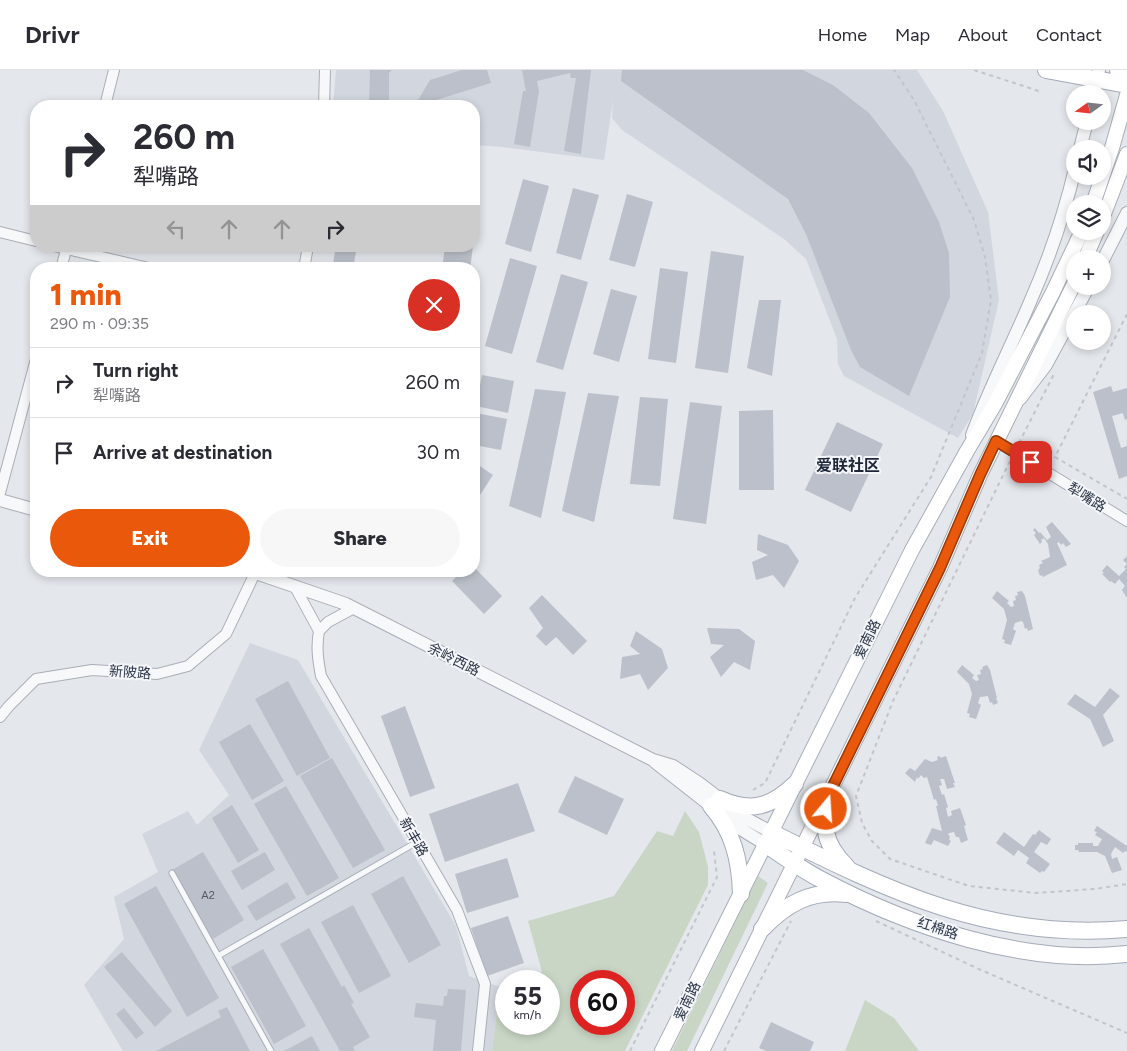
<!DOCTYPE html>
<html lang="en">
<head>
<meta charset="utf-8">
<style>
  :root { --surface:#fff; --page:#f7f7f7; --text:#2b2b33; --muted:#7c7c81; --line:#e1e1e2; --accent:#ea580c }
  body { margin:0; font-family:Figtree,"Noto Sans SC",sans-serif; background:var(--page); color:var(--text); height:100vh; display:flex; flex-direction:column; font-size:19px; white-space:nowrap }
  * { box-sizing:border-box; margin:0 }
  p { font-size:16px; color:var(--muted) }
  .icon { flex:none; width:28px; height:28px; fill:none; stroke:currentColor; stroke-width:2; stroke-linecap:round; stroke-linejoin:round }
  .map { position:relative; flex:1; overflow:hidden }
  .sheet { position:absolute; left:30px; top:192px; width:450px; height:315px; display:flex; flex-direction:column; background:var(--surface); border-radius:20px; box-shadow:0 2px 8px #0003 }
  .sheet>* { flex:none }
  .guide { position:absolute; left:30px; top:30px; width:450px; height:152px; border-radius:20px; box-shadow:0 2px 8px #0003; background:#fff; color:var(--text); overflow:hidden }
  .needle { width:32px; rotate:255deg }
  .buttons { position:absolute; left:1066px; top:15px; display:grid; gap:10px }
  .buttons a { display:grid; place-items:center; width:45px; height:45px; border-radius:50%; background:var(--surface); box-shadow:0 2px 8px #0003; font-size:25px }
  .speed { position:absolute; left:495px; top:900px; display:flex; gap:10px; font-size:25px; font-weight:700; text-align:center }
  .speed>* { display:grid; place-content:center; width:65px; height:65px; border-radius:50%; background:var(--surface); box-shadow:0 2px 8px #0003; line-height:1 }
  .speed small { font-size:12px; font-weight:400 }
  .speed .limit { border:8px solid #d22; background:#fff; color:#111 }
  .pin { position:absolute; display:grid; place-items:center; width:42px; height:42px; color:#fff; margin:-21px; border-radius:10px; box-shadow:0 2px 8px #0006 }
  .me { position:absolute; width:55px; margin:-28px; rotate:18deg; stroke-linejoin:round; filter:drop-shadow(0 0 4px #0008) }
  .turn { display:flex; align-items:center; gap:18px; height:105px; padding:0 20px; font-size:22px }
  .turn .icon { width:65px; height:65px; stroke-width:2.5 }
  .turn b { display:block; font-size:35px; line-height:42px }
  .lanes { display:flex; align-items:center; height:48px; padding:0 20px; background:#0003; justify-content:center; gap:25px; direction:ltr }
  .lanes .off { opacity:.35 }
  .round { display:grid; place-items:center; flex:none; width:52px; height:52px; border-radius:26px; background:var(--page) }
  .headline { display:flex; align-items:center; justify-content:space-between; height:85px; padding:0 20px }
  h1 { font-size:30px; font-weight:800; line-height:38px; color:var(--accent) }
  .action { display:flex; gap:10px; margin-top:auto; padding:10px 20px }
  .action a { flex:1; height:58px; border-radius:30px; background:var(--accent); color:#fff; font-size:20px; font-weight:800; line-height:58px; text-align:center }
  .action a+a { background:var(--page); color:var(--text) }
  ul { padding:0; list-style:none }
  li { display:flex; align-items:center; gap:15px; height:70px; padding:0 20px; border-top:1px solid var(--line) }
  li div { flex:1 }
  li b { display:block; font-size:19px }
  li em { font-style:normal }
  header { display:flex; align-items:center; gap:30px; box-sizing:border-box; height:70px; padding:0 25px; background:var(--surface); border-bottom:1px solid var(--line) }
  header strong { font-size:24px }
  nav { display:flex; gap:28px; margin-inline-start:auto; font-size:18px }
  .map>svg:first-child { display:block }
  .built { fill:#d2d6de }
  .green { fill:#c9d6c5; fill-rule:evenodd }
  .building { fill:#bbc0ca }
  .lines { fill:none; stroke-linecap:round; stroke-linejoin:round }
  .service-casing { stroke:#a9aeb7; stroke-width:7 }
  .minor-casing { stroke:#a9aeb7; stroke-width:12 }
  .tertiary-casing { stroke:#a9aeb7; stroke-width:14 }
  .secondary-casing { stroke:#a9aeb7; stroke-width:16 }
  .primary-casing { stroke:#a3abb8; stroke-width:18 }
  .path { stroke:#c2c5cb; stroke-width:2; stroke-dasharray:4 4; stroke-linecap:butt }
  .service { stroke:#f7f8fa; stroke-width:5 }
  .minor { stroke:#f7f8fa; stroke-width:10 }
  .tertiary { stroke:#f7f8fa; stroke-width:12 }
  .secondary { stroke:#fff; stroke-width:14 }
  .primary { stroke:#fff; stroke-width:16 }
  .secondary-bridge-casing { stroke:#a9aeb7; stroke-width:16; stroke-linecap:butt }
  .secondary-bridge { stroke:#fff; stroke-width:14 }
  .route-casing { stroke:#983908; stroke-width:12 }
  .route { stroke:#ea580c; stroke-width:9 }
  .labels { text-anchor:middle; stroke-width:4; stroke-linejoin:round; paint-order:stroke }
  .number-label { font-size:11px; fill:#4f5766 }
  .street-label { font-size:14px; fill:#2b3445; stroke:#f4f6f9 }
  .quarter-label { font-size:16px; font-weight:bold; fill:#1d2536; stroke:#f4f6f9 }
</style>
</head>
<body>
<header>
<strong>Drivr</strong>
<nav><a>Home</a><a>Map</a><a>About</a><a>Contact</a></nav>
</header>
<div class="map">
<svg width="1127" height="981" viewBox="0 0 1127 981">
  <rect width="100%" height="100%" fill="#e4e7ec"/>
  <path class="built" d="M336,0H917L943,41L988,142L999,230L973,344L958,368L844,306L838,294L837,269L806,189L784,169L622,60L612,48L613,30L604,90L502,77L474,75V36H333Z
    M250,573L298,590L456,856L469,906L500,917L492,981H123L84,915L124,869L114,827L158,802L142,764L188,741L197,755L229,725L199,680Z"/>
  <path class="green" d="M685,741L699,762L708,797V815L625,981H492L500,917L506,915V954H549V911H517L542,902L528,851L614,826L657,761L673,766ZM581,911H624V954H581Z
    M758,806L768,813L687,981H672Z
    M865,930L894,948L919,981H845Z"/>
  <path class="building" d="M370,0H392L389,3V33L393,36H369Z
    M462,0H487L491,13L417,36H401L418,30L430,10Z
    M522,0H591L581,84L564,81L576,8H571L570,3L537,11L539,21L530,77L514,74L523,21H526Z
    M622,0H803L833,15L869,43L912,98L939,152L949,183L950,227L909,326L860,297L851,280L806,164L788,129L621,11Z
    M523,109L549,116L531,182L505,174Z
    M573,118L599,125L581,190L556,183Z
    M627,124L653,132L635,197L609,190Z
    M336,176H357L353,199H332Z
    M445,176H473L470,199H442Z
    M711,181L744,186L728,303L695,298Z
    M510,188L537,196L512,284L485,276Z
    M660,198L688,202L676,293L648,289Z
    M561,204L588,212L563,300L536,292Z
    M611,219L637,226L619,292L593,284Z
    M759,230H781L772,306L747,298Z
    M482,305L514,311L508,343L476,336Z
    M1111,316L1113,322L1127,318V349L1125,350L1123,343L1112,346L1121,378L1127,376V406L1119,409L1093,322Z
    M535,319L566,322L541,448L509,436Z
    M588,323L619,326L594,452L562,441Z
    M640,327L668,329L660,416L630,414Z
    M690,332L722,336L706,454L673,449Z
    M773,340L774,420H739V341Z
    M476,343L507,349L501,380L474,375V353Z
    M837,352L883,374L851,442L805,420Z
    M474,392L493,405L476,431L474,430Z
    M1052,452L1071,474L1066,477L1063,473L1061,475L1059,472L1057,473L1067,495L1043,507L1042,505L1040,506L1038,500L1040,498L1039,495L1043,493L1041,491L1050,487L1048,474L1044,468L1041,470L1042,472L1040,474L1034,465L1036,463L1033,460L1035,458L1039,463L1040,462L1047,470L1051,467L1046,457Z
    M758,464L788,475L799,491L784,518L773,505L756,510L752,492L768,485L757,480Z
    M1127,486V528L1122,520L1125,516L1119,509L1115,514L1111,511L1110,512L1102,504L1104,503L1102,501L1107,495L1119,506L1126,499L1124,497L1127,494L1123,490Z
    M474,497L502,526L484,544L452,511L462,501H474Z
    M997,521L1009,531L1007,533L1011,537L1014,536L1013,531L1016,530L1015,526L1018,525L1017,522L1022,521L1025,526L1033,559L1028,561L1027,558L1025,559L1023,552L1021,551L1015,553L1013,559L1016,561L1011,575L1004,573L1005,570L1002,569L1007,550L1004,539L992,528Z
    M542,525L587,571L573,585L556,567L546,576L536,566L543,558L529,538Z
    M707,558L739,559L755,571L750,600L734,592L721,607L710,587L724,575L711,574Z
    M636,561L662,579L668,598L648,620L640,604L620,609L622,587L640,584L630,576Z
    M962,595L974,605L972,608L976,611L979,610L977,605L981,604L980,600L983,599L982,597L987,595L990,600L997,628H996L998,633L993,635L992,632L990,633L988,626L980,627L978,633L981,635L976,649L969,647L970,644L967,643L972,624L969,614L957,602Z
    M288,611L330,688L297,706L255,629Z
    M1110,618L1120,626L1103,645L1114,671L1103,677L1090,649L1067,634L1075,624L1095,637Z
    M405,636L435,718L410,727L381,646Z
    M250,654L284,711L252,730L219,672Z
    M940,686V688L946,686L955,713H953L955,717L947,719L944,709H940L942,715L939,716L942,725L944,724L948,737L946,738L948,747L952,745L951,741L960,738L966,755L964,756L968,770L961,773L959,767H956L954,762L949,763L948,765L950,766L949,770L951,771L948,776L934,770L931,775L925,773L932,758L942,761L936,736H938L936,729L934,730L927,707L924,708L921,705L918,709L917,707L915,712L905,703L910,698L915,701L925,689L932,692L938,690L937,687Z
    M332,688L385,780L353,798L300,706Z
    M575,706L624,729L607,765L558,742Z
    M518,713L535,761L445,792L429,744Z
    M286,716L339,808L307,826L254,734Z
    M232,735L259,780L238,793L212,748Z
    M1097,756L1127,776V782L1125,781L1123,783L1115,777L1111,784L1112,789L1117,787L1122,800L1112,803L1105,786L1097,782H1079L1078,780H1075V775H1078V773H1093V776H1098L1102,769L1095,765L1097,762L1094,761Z
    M1039,760L1051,769L1047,775L1041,772L1034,782L1050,794L1044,802L1042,801L1040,803L1026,793L1029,788L1018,780L1014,786L996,773L1004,762L1024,777L1033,764L1035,765Z
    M203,782L244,850L213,869L172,800Z
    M265,782L275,800L242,820L231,801Z
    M507,788L519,827L467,843L455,804Z
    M403,806L441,875L409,893L371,824Z
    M287,812L296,828L256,851L247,836Z
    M156,816L219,928L187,947L124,834Z
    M353,835L391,906L359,923L321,852Z
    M508,846L524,893L487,906L471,858Z
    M309,858L342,917L344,915L354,933L351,934L370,967L353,977L355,981H340L280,874Z
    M263,879L306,956L274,974L231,897Z
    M122,882L172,941L155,957L104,897Z
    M448,919L466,920L461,981H433L436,950L414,947L416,933L443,936L444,926H447Z
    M227,937L250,981H156L221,947L218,941Z
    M124,938L144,963L136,969L116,944Z
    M771,952L814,972L810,981H766L759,978Z
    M312,966L320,981H284Z"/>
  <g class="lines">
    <g class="service-casing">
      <path id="service" d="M172,803L271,981
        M218,886L417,772"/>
    </g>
    <g class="minor-casing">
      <path id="minor" d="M105,36L114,0
        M324,36L325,0
        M0,162L36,171
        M54,176L153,199
        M61,199L67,176
        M304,199L308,176
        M996,371L1127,451
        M0,423L36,289
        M295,517L319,561L328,552L354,538
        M319,561C316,577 318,590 321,606L457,840L485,914L478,981
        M0,647L9,636L36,609L92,600L157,604L188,596L226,564L256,501"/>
    </g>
    <g class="tertiary-casing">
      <path id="tertiary" d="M1094,24L1099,0
        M1080,79L1087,51
        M1102,192L1127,143
        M1020,329L1046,295L1089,216
        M972,365C989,319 1011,277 1030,232C1049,189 1064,145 1075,99
        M0,430L36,440
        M250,501L346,534L653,690L673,696L699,713L745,748L771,762
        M655,692L739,758L765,774"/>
    </g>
    <g class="secondary-casing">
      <path id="secondary" d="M1102,149L1127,84
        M1085,189L1097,161
        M662,981L912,480L967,381L995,334L1053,222L1082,161
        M702,981L940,498L980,405L1075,212"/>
    </g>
    <g class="primary-casing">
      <path id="primary" d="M1046,0L1127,15
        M1118,0L1127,1
        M831,720C822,753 821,771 847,797
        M720,729C751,743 771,737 795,714
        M711,736C733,761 740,790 741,824
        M771,762C888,821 992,871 1127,859
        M765,774C783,786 801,799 820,809C910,857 1024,896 1127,884
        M762,859C786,834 810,820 846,824"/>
    </g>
    <path class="path" d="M974,0L1042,22
      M1102,211L1107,202
      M1127,244L1055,387L1127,429
      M1019,373L1054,304
      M1010,391L893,631L856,726L862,753L872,771L890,789L969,816L1036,823L1095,819L1127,814
      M753,720L765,713L855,528L931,407L982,283L991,230L985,187L974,150L914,30L894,0
      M876,851L981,900L1127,963
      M630,981L717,807L714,781
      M724,981L791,851"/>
    <use href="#service" class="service"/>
    <use href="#minor" class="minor"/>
    <use href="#tertiary" class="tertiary"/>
    <use href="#secondary" class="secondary"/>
    <use href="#primary" class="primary"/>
    <g class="secondary-bridge-casing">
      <path id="secondary-bridge" d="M1093,134L1112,78L1127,25"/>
    </g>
    <use href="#secondary-bridge" class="secondary-bridge"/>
  </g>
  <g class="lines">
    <g class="route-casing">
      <path id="route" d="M826,739L831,720L940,498L980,405L996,371L1031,392"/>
    </g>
    <use href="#route" class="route"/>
  </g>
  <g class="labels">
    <g class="number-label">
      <text x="208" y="829">A2</text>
    </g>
    <g class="street-label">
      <text transform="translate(1087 427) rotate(32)" y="5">犁嘴路</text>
      <text transform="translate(867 569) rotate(-64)" y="5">爱南路</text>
      <text transform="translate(454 589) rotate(27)" y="5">余岭西路</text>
      <text transform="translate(130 602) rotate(4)" y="5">新陂路</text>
      <text transform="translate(414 767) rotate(60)" y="5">新丰路</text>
      <text transform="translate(938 858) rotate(18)" y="5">红棉路</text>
      <text transform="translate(687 931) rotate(-64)" y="5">爱南路</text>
    </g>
    <g class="quarter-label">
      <text x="848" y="401">爱联社区</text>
    </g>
  </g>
</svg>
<div class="buttons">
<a><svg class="needle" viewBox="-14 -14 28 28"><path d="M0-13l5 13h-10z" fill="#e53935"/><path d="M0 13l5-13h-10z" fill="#7c7c81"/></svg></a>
<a><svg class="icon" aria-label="sound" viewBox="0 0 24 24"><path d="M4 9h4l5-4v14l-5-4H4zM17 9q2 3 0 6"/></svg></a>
<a><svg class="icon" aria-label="layers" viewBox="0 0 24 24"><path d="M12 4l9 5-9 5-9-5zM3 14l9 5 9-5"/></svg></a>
<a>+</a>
<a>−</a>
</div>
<div class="speed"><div>55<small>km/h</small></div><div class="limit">60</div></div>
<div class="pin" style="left:1031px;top:392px;background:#d93025"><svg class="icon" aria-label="arrive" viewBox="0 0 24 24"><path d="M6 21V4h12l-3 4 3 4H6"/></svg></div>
<svg class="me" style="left:826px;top:739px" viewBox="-20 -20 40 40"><circle r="17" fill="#ea580c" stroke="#fff" stroke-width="3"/><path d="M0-11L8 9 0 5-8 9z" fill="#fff"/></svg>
<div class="guide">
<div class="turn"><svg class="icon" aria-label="right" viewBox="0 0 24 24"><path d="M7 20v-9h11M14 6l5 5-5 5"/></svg><div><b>260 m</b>犁嘴路</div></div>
<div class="lanes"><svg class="icon off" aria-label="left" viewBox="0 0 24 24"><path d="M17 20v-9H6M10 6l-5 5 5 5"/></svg><svg class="icon off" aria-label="ahead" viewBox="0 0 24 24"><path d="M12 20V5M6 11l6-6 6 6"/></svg><svg class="icon off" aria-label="ahead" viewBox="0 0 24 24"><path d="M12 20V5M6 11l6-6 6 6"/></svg><svg class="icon" aria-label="right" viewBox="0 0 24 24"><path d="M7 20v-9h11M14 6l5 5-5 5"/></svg></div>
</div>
<section class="sheet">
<div class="headline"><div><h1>1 min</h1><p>290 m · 09:35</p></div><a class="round" style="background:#d93025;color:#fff"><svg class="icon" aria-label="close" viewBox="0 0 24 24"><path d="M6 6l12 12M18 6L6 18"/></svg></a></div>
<ul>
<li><svg class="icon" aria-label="right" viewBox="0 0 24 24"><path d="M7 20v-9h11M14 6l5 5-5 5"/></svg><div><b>Turn right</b><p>犁嘴路</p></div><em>260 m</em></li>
<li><svg class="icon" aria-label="arrive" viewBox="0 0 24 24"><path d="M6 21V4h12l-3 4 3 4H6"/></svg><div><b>Arrive at destination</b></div><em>30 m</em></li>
</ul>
<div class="action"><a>Exit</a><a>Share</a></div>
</section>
</div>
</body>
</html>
